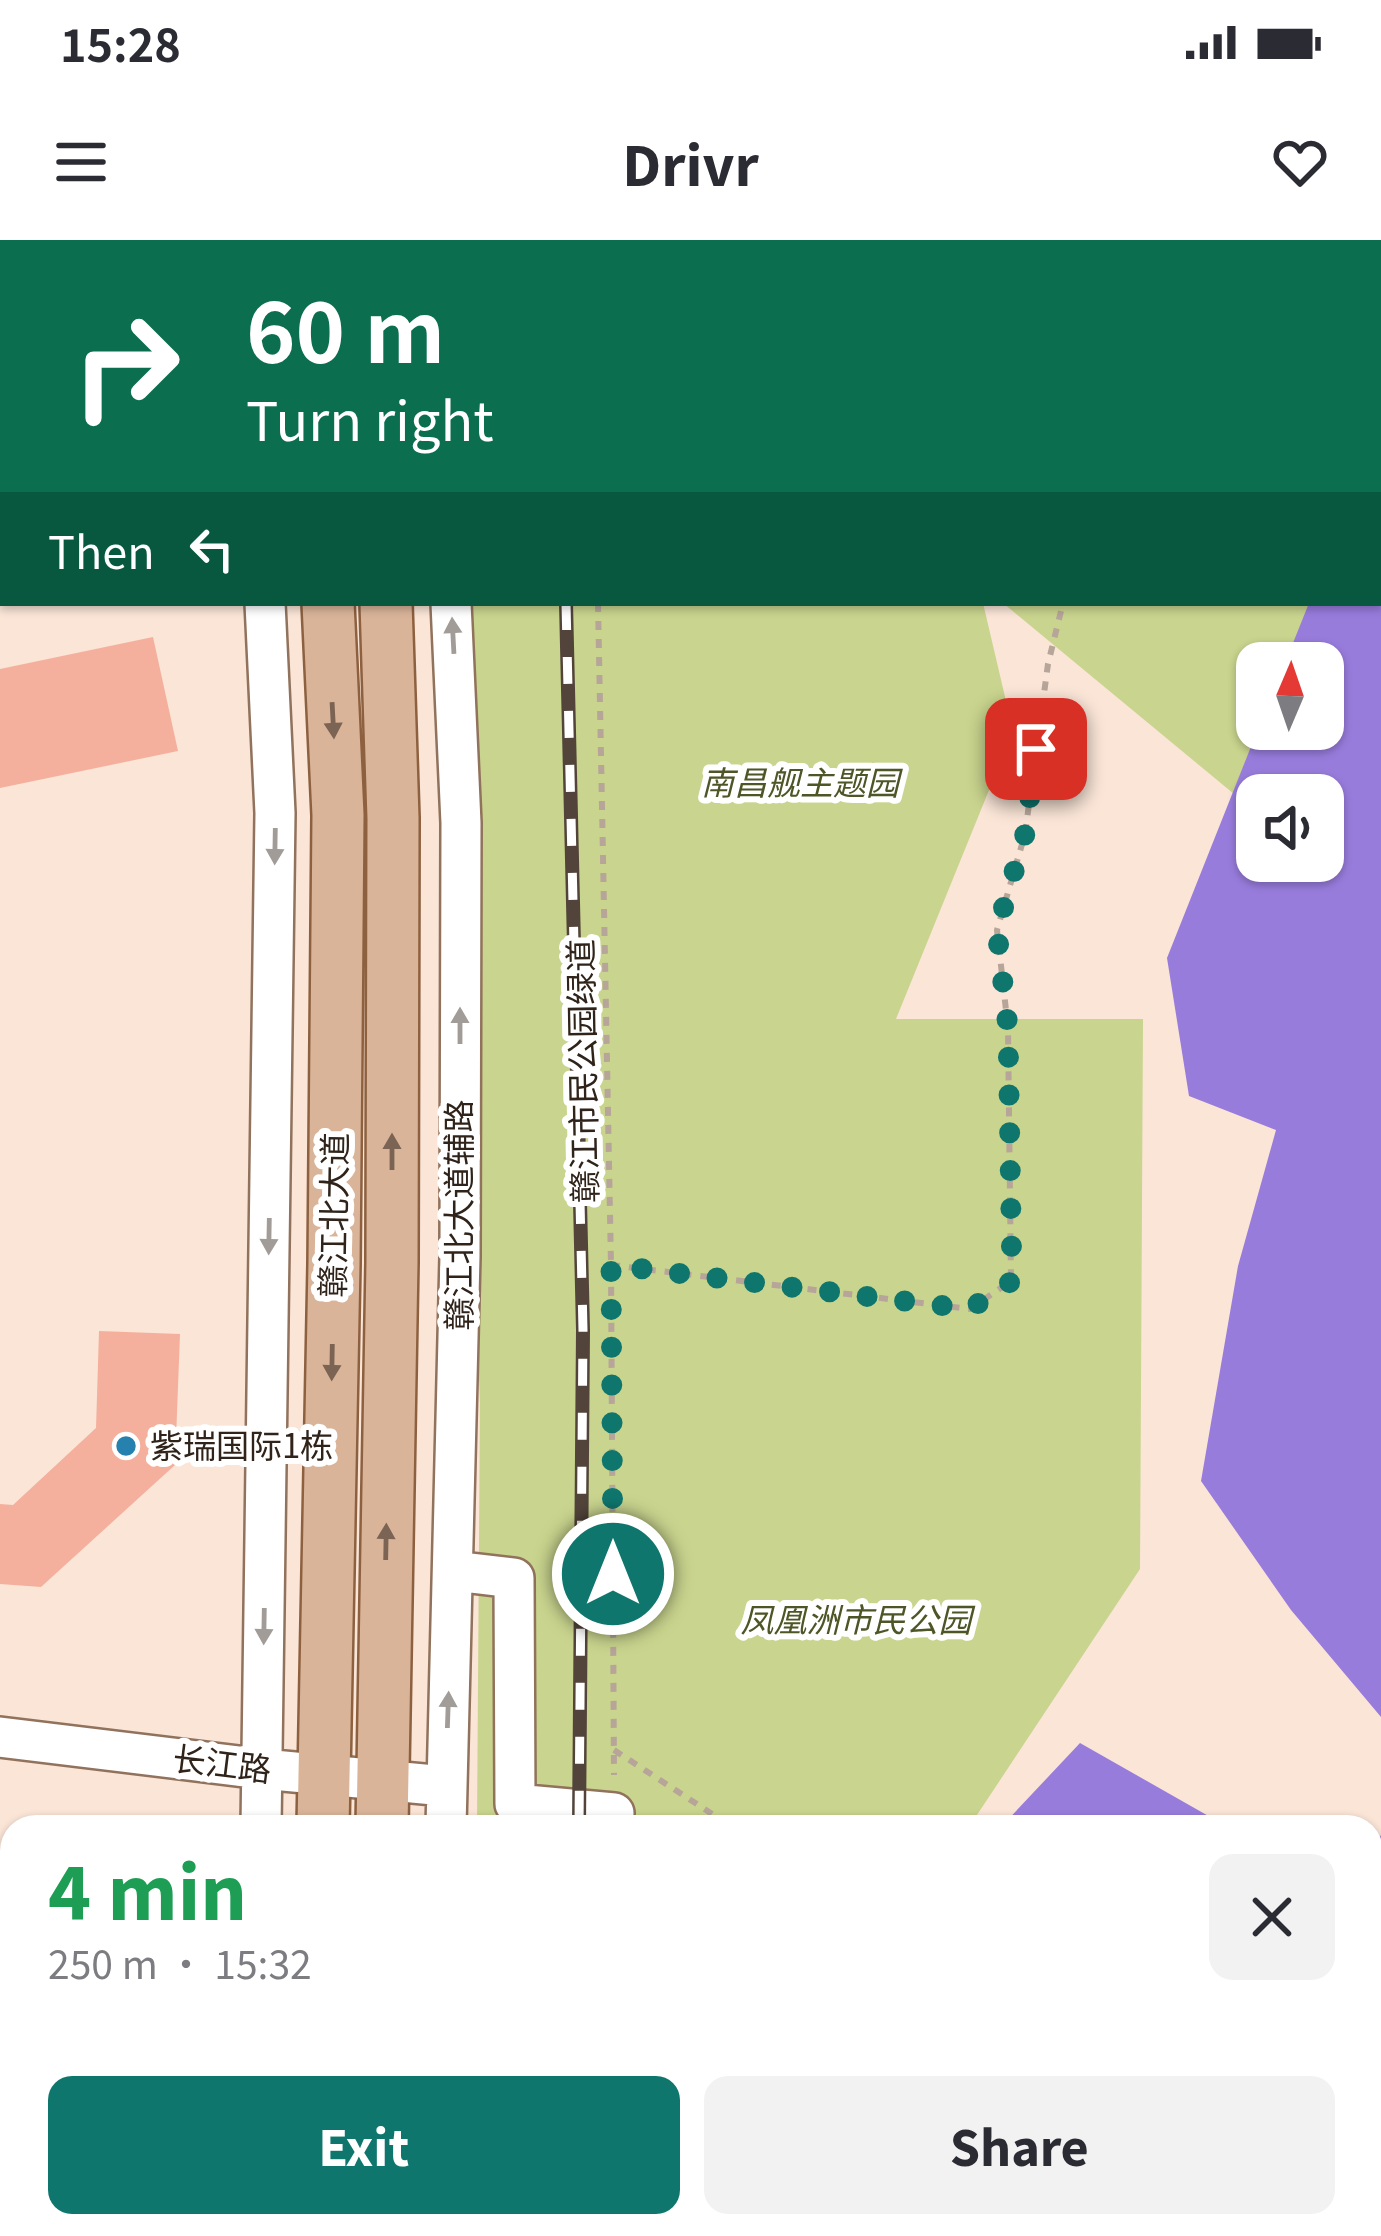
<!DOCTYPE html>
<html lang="en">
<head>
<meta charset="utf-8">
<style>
  :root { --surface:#fff; --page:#f2f2f3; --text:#2b2b33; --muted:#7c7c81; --accent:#0f766e }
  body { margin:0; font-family:Georgia,"Noto Sans SC",serif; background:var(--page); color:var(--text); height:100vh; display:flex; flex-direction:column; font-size:45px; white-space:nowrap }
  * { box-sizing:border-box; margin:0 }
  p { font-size:39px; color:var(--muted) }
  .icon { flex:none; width:66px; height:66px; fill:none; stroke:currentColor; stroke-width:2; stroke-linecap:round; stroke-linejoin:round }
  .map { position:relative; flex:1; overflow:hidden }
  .drawer { position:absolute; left:0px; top:1575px; width:1383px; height:423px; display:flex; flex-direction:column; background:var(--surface); border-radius:36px 36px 0 0; box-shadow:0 3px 9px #0004 }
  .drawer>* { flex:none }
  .top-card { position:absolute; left:0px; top:0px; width:1383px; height:366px; box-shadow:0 3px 9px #0004; background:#0b6e4f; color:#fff; overflow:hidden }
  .needle { width:78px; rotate:2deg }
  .controls { position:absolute; left:1236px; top:402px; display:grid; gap:24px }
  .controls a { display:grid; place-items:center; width:108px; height:108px; border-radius:24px; background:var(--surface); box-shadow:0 3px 9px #0004; font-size:60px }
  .pin { position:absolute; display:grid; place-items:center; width:102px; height:102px; color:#fff; margin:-51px; border-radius:24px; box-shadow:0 6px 18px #0006 }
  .me { position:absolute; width:132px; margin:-66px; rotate:0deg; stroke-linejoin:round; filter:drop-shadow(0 0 9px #0008) }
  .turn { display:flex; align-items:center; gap:42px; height:252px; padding:0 48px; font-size:54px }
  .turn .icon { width:156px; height:156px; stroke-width:2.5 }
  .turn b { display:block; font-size:84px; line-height:102px }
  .then { display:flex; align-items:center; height:114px; padding:0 48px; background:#0003; gap:24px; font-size:45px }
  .round { display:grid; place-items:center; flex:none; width:126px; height:126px; border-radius:24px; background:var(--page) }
  .overview { display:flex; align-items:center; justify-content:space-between; height:204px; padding:0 48px }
  h1 { font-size:72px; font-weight:800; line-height:90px; color:#1e9e55 }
  .action { display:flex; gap:24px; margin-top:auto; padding:24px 48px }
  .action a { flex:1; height:138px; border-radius:24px; background:var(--accent); color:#fff; font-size:48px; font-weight:800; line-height:138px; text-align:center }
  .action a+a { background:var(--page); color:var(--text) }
  .status { display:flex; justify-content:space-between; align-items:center; height:84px; padding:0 60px; background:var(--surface); direction:ltr }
  .status svg { height:33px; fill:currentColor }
  header { display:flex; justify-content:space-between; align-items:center; height:156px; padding:0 48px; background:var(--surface); font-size:54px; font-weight:800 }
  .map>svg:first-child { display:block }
  .green { fill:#c9d48e; fill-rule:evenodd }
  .water { fill:#987cdc; fill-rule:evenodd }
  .building { fill:#f4b09d }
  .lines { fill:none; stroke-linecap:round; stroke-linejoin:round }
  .minor-casing { stroke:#91725c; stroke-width:44 }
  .major-casing { stroke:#8d6140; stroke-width:56 }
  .path { stroke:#b7a599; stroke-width:6; stroke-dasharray:9 9; stroke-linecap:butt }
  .minor { stroke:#fff; stroke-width:39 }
  .major { stroke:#d9b499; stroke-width:51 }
  .rail-casing { stroke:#52443a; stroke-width:14 }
  .rail { stroke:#fff; stroke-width:9; stroke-dasharray:27; stroke-linecap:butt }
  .oneway { fill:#a19c98 }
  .oneway2 { fill:#7b6453 }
  .route { stroke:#0f766e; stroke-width:21; stroke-dasharray:0 37.8 }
  .poi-dot { fill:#2781af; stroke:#fff; stroke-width:4.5 }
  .labels { text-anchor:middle; stroke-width:12; stroke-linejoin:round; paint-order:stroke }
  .park-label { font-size:33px; font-style:italic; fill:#4e5526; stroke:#fff }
  .street-label { font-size:33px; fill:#2f231a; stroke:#fff }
  .poi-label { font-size:33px; fill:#2f231a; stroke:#fff; text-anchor:start }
</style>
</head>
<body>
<div class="status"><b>15:28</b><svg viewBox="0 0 49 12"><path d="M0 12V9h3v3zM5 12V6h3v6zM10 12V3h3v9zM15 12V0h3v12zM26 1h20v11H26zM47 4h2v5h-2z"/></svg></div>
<header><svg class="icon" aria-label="menu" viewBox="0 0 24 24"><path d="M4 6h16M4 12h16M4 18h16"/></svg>Drivr<svg class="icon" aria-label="heart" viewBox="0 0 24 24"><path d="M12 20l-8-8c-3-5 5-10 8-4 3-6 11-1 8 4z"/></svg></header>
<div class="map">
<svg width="1381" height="1996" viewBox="0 0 1381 1996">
  <rect width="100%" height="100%" fill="#fae5d7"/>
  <path class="green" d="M433,0H1381V675L1323,621V555H1257V573L1003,363H1380V3H433ZM1257,423H1323V489H1257Z
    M448,363H983L1013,491L896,779H1143L1140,1329L969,1587H477L480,1163Z
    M469,1986H865L859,1996H469Z"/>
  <path class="water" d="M1381,282V1477L1291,1370L1201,1241L1238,1026L1276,890L1189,856L1167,718L1258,489H1323V423H1285L1309,363H1380ZM1257,555H1323V621H1257Z
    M1080,1503L1212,1578L1215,1587H1001Z
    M1381,1595V1996H876L880,1986H1371V1612Z"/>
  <path class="building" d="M153,397L178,511L0,548V429Z
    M99,1091L180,1094L175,1225L41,1347L0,1344V1264L13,1265L96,1188Z
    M0,1677L12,1693V1863L0,1875Z"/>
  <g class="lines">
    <g class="minor-casing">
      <path id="minor" d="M236,0V3
        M423,0V3
        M454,1331L514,1338L515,1564L614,1573
        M0,1497L262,1529L445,1546
        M261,1587L275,573L265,363
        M446,1587L460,1016L461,583L451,363
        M252,1996L253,1986
        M445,1996V1986"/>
    </g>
    <g class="major-casing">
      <path id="major" d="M299,0L300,3
        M357,0V3
        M323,1587L334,1024L338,575L328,363
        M382,1587L392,1022L393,578L386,363
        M320,1996L321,1986
        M378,1996L379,1986"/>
    </g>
    <path class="path" d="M591,0V3
      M1380,351L1381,352
      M598,363L611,1025L614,1535
      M611,1025L970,1069L1011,1041L1008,788L997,690L1025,594L1048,424L1063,363
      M614,1510L732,1587
      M600,1996V1986"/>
    <use href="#minor" class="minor"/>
    <use href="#major" class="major"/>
    <g class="rail-casing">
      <path id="rail" d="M558,0V3
        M566,363L583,1090L579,1587
        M557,1996V1986"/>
    </g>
    <use href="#rail" class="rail"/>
  </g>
  <defs><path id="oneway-solid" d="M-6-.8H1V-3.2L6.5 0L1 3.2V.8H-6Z" transform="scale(3)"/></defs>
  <g class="oneway">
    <use href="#oneway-solid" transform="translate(453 396) rotate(-93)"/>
    <use href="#oneway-solid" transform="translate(275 606) rotate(91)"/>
    <use href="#oneway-solid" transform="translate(460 786) rotate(-90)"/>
    <use href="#oneway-solid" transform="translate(269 996) rotate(91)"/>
    <use href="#oneway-solid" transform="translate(264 1386) rotate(91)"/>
    <use href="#oneway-solid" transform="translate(448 1470) rotate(-88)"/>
  </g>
  <g class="oneway2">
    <use href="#oneway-solid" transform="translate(333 480) rotate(87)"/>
    <use href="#oneway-solid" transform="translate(392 912) rotate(-90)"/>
    <use href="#oneway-solid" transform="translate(332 1122) rotate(91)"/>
    <use href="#oneway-solid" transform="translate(386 1302) rotate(-89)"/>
  </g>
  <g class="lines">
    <path class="route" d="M613,1334L611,1025L970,1069L1012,1041L1008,788L997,690L1025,594L1036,509"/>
  </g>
  <circle class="poi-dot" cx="126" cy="1206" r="12"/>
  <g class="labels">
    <g class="park-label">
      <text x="800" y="555">南昌舰主题园</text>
      <text x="856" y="1392">凤凰洲市民公园</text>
    </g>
    <g class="street-label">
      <text transform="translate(583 831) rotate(-91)" y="12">赣江市民公园绿道</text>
      <text transform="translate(334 975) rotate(-89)" y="12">赣江北大道</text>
      <text transform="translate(459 975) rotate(-90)" y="12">赣江北大道辅路</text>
      <text transform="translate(222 1524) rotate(7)" y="12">长江路</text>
    </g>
    <g class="poi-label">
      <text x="150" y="1218">紫瑞国际1栋</text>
    </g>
  </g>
</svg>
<div class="controls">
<a><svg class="needle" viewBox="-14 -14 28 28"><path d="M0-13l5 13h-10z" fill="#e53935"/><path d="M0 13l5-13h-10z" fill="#7c7c81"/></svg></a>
<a><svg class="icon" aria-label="sound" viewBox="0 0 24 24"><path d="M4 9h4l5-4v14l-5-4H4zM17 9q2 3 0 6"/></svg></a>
</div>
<div class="pin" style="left:1036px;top:509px;background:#d93025"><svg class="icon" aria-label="arrive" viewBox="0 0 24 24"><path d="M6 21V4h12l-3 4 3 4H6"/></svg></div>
<svg class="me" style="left:613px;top:1334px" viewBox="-20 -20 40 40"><circle r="17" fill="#0f766e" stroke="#fff" stroke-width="3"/><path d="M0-11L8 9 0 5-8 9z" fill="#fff"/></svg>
<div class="top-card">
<div class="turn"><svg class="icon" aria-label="right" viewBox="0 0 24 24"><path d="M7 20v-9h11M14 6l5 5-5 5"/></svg><div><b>60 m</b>Turn right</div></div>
<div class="then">Then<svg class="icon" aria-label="left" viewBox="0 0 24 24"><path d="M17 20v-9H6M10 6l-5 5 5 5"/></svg></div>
</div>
<section class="drawer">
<div class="overview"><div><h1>4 min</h1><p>250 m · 15:32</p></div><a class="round"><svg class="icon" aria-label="close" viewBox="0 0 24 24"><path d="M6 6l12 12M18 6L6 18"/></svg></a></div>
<div class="action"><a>Exit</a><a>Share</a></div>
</section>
</div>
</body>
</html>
